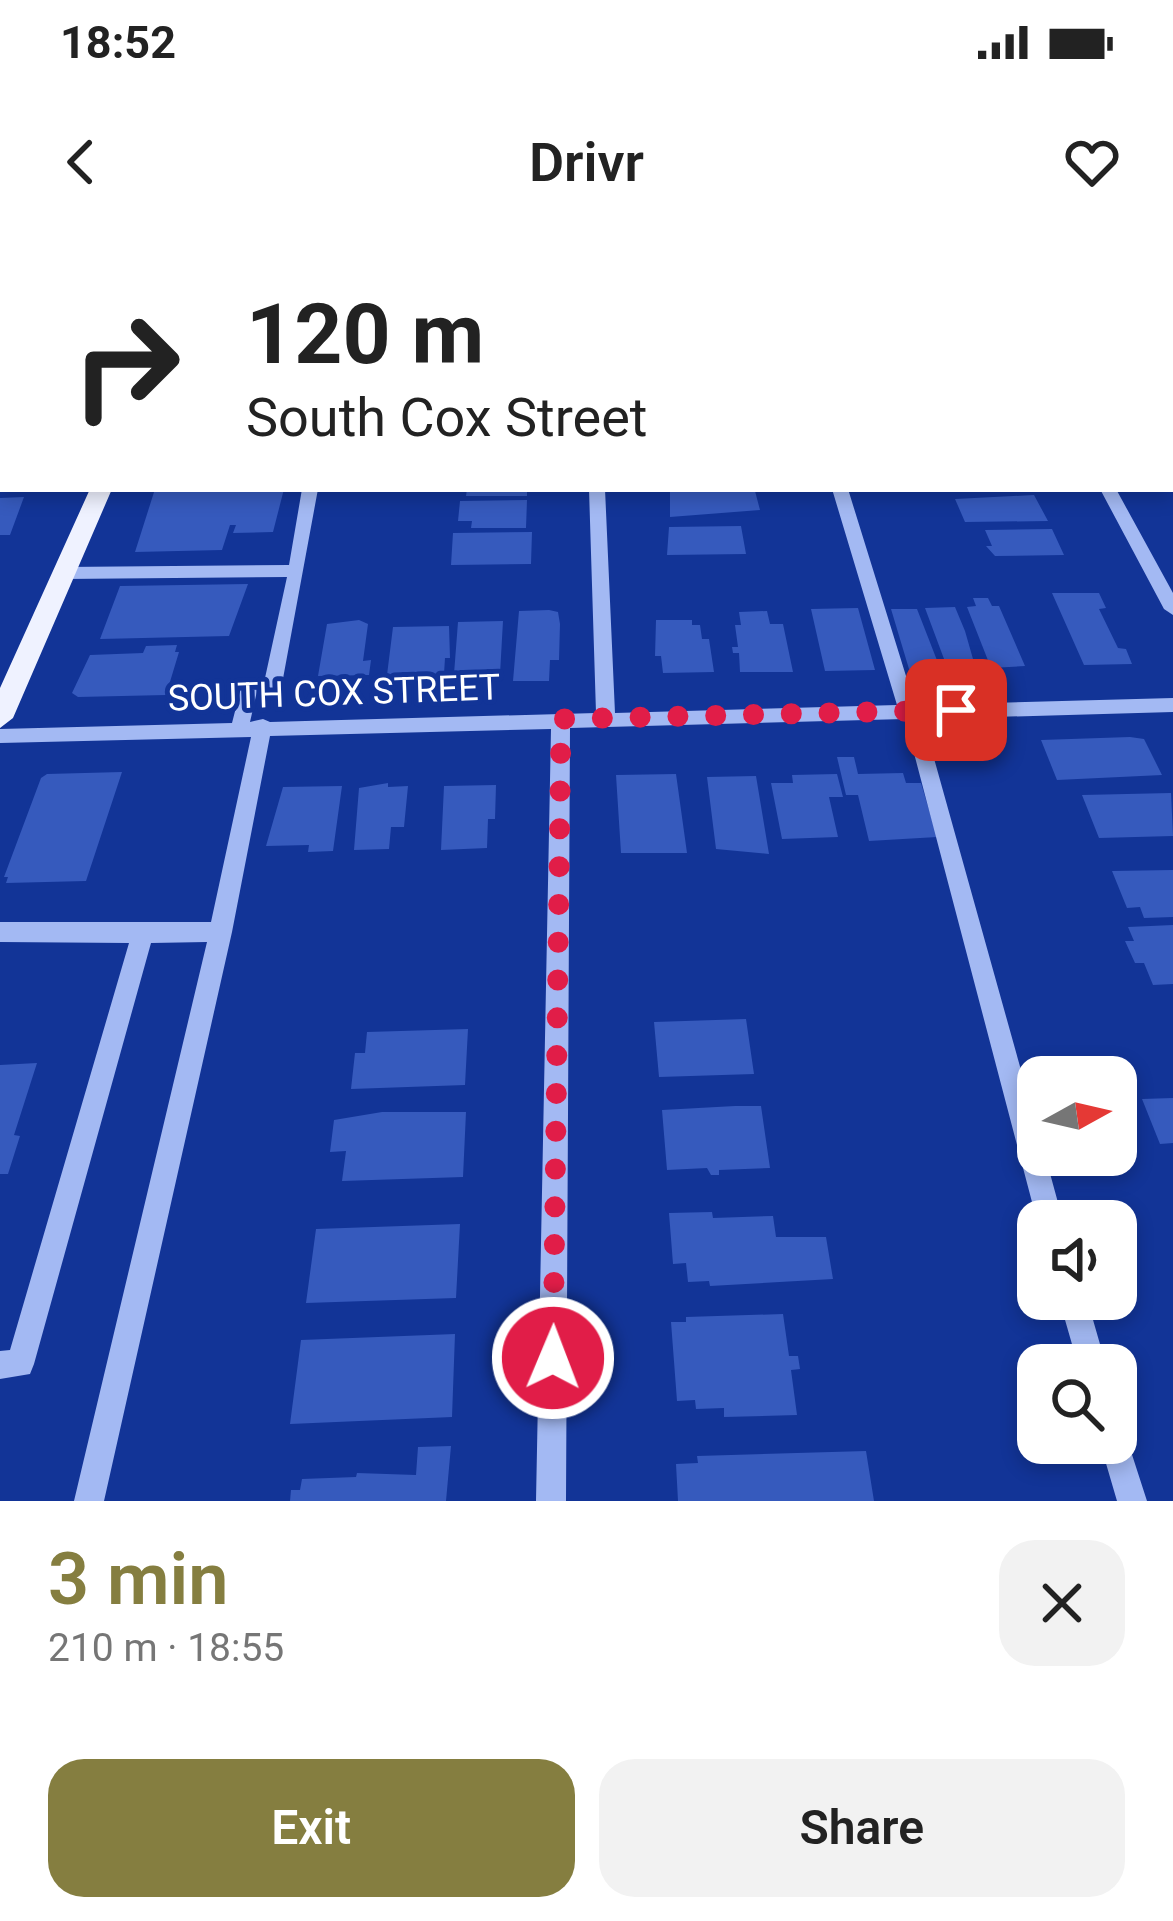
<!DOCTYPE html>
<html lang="en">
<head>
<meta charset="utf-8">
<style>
  :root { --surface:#fff; --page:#f2f2f2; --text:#222; --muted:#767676; --accent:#857e40 }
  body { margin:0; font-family:Roboto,sans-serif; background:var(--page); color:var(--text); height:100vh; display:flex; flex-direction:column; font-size:45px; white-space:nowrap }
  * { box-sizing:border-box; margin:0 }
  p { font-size:39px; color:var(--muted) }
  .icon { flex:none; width:66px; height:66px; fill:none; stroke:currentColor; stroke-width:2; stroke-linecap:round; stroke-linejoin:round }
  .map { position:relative; height:1261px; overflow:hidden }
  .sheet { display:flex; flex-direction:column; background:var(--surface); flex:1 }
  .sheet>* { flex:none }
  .top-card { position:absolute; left:0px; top:0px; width:1173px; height:252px; box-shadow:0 6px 18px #0003; background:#fff; color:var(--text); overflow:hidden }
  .needle { width:78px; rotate:82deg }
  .controls { position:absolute; left:1017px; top:816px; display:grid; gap:24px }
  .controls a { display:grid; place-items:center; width:120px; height:120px; border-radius:24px; background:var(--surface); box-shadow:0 6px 18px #0003; font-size:60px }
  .pin { position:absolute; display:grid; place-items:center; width:102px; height:102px; color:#fff; margin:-51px; border-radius:24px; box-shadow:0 6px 18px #0006 }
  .me { position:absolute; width:132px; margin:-66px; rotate:1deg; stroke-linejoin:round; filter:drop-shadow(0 0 9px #0008) }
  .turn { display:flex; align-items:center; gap:42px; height:252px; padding:0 48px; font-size:54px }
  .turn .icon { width:156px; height:156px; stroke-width:2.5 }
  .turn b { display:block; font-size:84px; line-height:102px }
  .round { display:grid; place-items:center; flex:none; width:126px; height:126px; border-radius:36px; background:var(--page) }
  .overview { display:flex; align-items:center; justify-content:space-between; height:204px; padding:0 48px }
  h1 { font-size:72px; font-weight:600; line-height:90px; color:var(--accent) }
  .button { display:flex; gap:24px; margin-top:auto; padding:24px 48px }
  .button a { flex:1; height:138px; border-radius:36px; background:var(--accent); color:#fff; font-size:48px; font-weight:600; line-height:138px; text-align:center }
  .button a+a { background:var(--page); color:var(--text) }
  .status { display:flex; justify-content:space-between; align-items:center; height:84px; padding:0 60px; background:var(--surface); direction:ltr }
  .status svg { height:33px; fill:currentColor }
  header { display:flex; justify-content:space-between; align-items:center; height:156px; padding:0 48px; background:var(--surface); font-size:54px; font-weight:600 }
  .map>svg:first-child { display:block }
  .building { fill:#365abd }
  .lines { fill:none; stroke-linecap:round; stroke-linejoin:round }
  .minor { fill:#a3b9f3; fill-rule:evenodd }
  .major { fill:#eff2ff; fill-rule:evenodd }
  .route { stroke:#e11d48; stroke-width:21; stroke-dasharray:0 37.8 }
  .labels { text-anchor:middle; stroke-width:10; stroke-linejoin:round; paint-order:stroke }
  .street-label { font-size:36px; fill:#fff; stroke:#123497 }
</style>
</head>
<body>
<div class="status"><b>18:52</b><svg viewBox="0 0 49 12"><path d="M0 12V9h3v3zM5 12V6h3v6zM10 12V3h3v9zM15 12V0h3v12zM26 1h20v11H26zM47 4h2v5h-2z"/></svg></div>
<header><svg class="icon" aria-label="back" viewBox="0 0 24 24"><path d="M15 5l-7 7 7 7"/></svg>Drivr<svg class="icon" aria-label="heart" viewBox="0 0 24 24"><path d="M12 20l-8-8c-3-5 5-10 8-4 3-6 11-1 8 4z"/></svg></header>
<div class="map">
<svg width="1173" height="1261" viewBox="0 0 1173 1261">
  <rect width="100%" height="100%" fill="#123497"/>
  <path class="building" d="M155,249H284L273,292L233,293L236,285H230L222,310L135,312Z
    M467,249H527V256H466Z
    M742,249L755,251L760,270L670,277V251Z
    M1034,255L1048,281L965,282L955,259Z
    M24,257L10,295H0V258Z
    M527,260L526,288H471L472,281H458L460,261Z
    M741,286L746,314L667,315L669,287Z
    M1052,289L1064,315L995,316L986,306H992L985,290Z
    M532,292L531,324L451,325L453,293Z
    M248,344L229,396L100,399L120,346Z
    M1052,353H1099L1106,368L1099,369L1118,408L1126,409L1132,424L1084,425Z
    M973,358H988L992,366H999L1025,426L991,428L967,367L976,366Z
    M955,367L965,391L975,426L947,427L925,368Z
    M858,368L875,430L825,431L811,369Z
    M891,369H917L940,428L909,429Z
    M549,370L558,372L560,384L559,420H550L549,441H513L519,371Z
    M767,371L770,384H783L793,432H740L739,413H733L732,407H738L735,385H741L739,372Z
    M359,380L368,384L363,421L371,420L369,435L318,436L327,384Z
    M656,380H692V385H700L702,399H709L714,432L663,433L661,416H655Z
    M503,381L500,434H454L458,382Z
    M449,386L450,418H445L444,434L387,435L393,387Z
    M177,405L175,412H179L166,455L78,457L72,453L90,415L143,413L146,406Z
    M1130,497L1144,499L1162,535L1057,540L1041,500Z
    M837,517H854L858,534L903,533L906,543H921L937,597L869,601L858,555H846Z
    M122,532L86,641L6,643L8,637H4L41,538L47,534Z
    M676,534L687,613H621L616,535Z
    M837,534L843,557H829L838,597L782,599L771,543H793L792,535Z
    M756,536L769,614L716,609L707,537Z
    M388,543V547L408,546L404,587H391L389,609L354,610L359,548Z
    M496,545L495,579H488L487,608L441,610L444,546Z
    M342,546L333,611L308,612L309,605L266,606L283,547Z
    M1171,553L1173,596L1099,598L1082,555Z
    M1173,630V677L1144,678L1140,667L1127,668L1112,631Z
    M1173,685V744L1153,745L1144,723H1135L1125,701H1134L1128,687Z
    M746,779L754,834L659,837L654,782Z
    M468,789L465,845L351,849L355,813H365L367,792Z
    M37,823L14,895L20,896L8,934H0V825Z
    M1173,858V903L1160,904L1142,859Z
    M735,866H761L770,928L719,930V935H711L707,928L667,930L662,870Z
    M382,872H466L463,937L342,941L346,911L330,912L334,880Z
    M712,972L713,978L773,976L776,997H826L833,1039L710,1046L709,1041L688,1042L686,1023L673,1024L669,973Z
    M460,984L456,1058L306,1063L316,989Z
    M783,1074L789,1116H798L800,1129L791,1130L797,1175L724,1177V1168L696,1169L695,1160L677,1161L671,1082H686V1077Z
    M455,1094L452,1177L290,1184L301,1100Z
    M451,1206L446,1261H290L291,1250H300L302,1239L356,1237L357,1233L416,1235L418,1207Z
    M866,1211L874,1261H678L676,1224L698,1223L697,1216Z"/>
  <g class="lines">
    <path class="minor" d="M65,0H77L76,3H64Z
      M389,0H401V3H389Z
      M580,0H592V3H580Z
      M769,0H781L782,3H770Z
      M799,0H811L812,3H800Z
      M921,0H933L935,3H923Z
      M967,0H979L981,3H969Z
      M0,30H3V38H0Z
      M3,145V158L0,159V146Z
      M0,195H3V203H0Z
      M302,249H318L282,444L273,451H257L250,482L263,479L270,482L596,473L589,249H605L615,473L897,465L832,249H848L915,465L1173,458V472L923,479L1038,891V915H1045L1063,981H1038V984L1037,981L905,479L570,488L566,1261H536L551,489L270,496L232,692L104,1261H74L207,702L151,703L34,1124L30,1134L0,1139V1111L10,1110L129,703L0,702V682H211L251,497L0,503V489L232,483L243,440L265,438L287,337L64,339L56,333L64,327L289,325Z
      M1100,249H1116L1173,353V375L1164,369Z
      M1059,1059H1087L1106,1125H1078Z
      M1116,1189L1125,1193L1147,1261H1117L1100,1203H1116Z"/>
    <path class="major" d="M0,0H56L0,7Z
      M90,249H112L13,478L0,488V448Z"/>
  </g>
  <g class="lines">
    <path class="route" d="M553,1118L561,479L956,470"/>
  </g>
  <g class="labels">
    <g class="street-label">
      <text transform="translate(334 452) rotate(-2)" y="13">SOUTH COX STREET</text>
    </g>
  </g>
</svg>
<div class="controls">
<a><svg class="needle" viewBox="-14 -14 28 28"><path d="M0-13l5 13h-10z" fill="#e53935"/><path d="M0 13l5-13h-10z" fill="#767676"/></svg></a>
<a><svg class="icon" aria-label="sound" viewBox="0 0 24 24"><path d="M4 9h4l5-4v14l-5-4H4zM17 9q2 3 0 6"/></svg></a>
<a><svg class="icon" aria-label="search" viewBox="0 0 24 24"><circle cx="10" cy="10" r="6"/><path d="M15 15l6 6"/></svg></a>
</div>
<div class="pin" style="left:956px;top:470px;background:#d93025"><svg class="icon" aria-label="arrive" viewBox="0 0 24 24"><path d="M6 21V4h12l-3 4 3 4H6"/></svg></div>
<svg class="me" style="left:553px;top:1118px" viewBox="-20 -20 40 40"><circle r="17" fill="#e11d48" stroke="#fff" stroke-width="3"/><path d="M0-11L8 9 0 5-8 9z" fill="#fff"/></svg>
<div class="top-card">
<div class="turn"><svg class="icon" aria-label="right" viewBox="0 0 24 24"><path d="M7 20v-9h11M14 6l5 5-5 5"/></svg><div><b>120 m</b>South Cox Street</div></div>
</div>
</div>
<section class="sheet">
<div class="overview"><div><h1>3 min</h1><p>210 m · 18:55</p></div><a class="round"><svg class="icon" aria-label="close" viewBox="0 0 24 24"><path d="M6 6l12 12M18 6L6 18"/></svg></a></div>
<div class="button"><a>Exit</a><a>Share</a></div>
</section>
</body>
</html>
